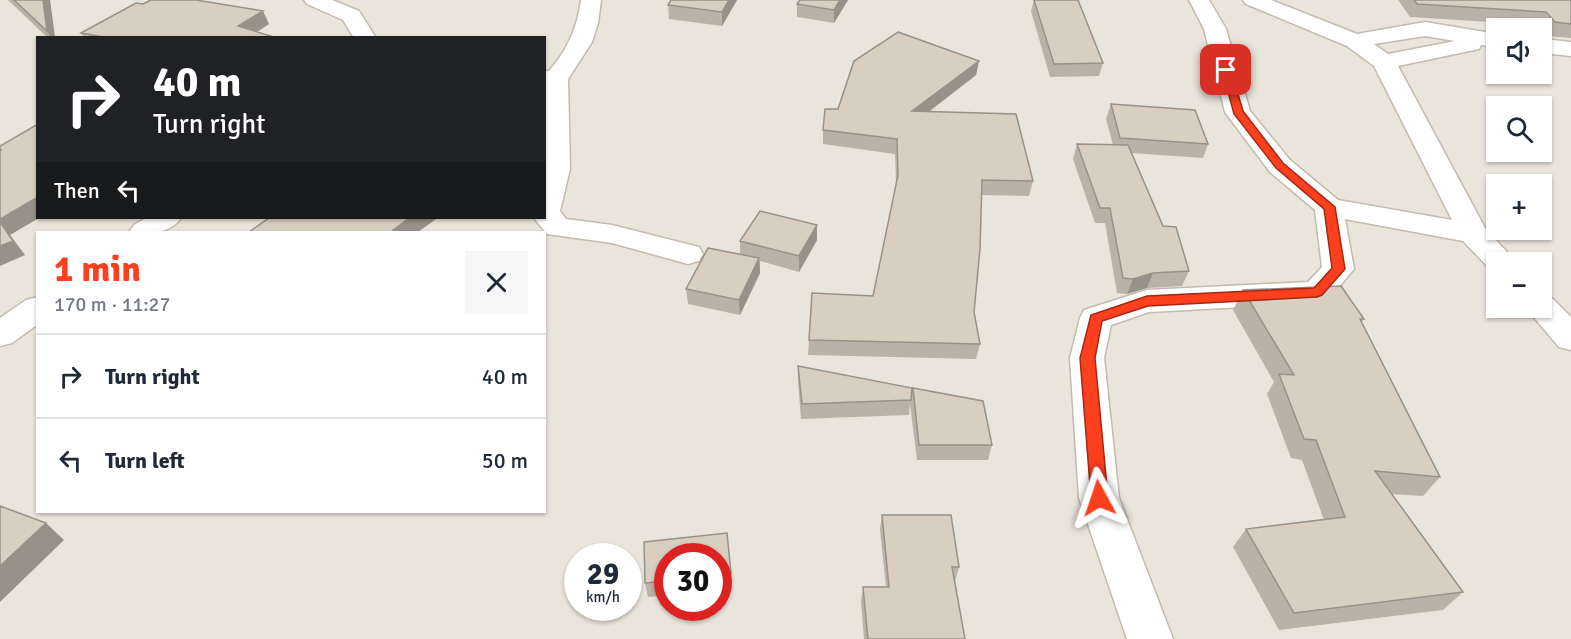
<!DOCTYPE html>
<html lang="en">
<head>
<meta charset="utf-8">
<style>
  :root { --surface:#fff; --page:#f6f6f7; --text:#1f2937; --muted:#747a83; --line:#e0e1e3; --accent:#fc3f1d }
  body { margin:0; font-family:Signika,sans-serif; background:var(--page); color:var(--text); height:100vh; display:flex; flex-direction:column; font-size:22px; white-space:nowrap }
  * { box-sizing:border-box; margin:0 }
  p { font-size:20px; color:var(--muted) }
  .icon { flex:none; width:33px; height:33px; fill:none; stroke:currentColor; stroke-width:2; stroke-linecap:round; stroke-linejoin:round }
  .map { position:relative; flex:1; overflow:hidden }
  .drawer { position:absolute; left:36px; top:231px; width:510px; height:282px; display:flex; flex-direction:column; background:var(--surface); border-radius:0px; box-shadow:0 2px 4px #0004 }
  .drawer>* { flex:none }
  .banner { position:absolute; left:36px; top:36px; width:510px; height:183px; border-radius:0px; box-shadow:0 2px 4px #0004; background:#202124; color:#fff; overflow:hidden }
  .fabs { position:absolute; left:1486px; top:18px; display:grid; gap:12px }
  .fabs a { display:grid; place-items:center; width:66px; height:66px; border-radius:0px; background:var(--surface); box-shadow:0 2px 4px #0004; font-size:30px }
  .speed { position:absolute; left:564px; top:543px; display:flex; gap:12px; font-size:30px; font-weight:700; text-align:center }
  .speed>* { display:grid; place-content:center; width:78px; height:78px; border-radius:50%; background:var(--surface); box-shadow:0 2px 4px #0004; line-height:1 }
  .speed small { font-size:15px; font-weight:400 }
  .speed .limit { border:9px solid #d22; background:#fff; color:#111 }
  .pin { position:absolute; display:grid; place-items:center; width:51px; height:51px; color:#fff; margin:-26px; border-radius:12px; box-shadow:0 3px 9px #0006 }
  .me { position:absolute; width:66px; margin:-33px; rotate:355deg; stroke-linejoin:round; filter:drop-shadow(0 0 4px #0008) }
  .turn { display:flex; align-items:center; gap:21px; height:126px; padding:0 18px; font-size:27px }
  .turn .icon { width:78px; height:78px; stroke-width:2.5 }
  .turn b { display:block; font-size:42px; line-height:51px }
  .then { display:flex; align-items:center; height:57px; padding:0 18px; background:#0003; gap:12px; font-size:22px }
  .round { display:grid; place-items:center; flex:none; width:63px; height:63px; border-radius:0px; background:var(--page) }
  .headline { display:flex; align-items:center; justify-content:space-between; height:102px; padding:0 18px }
  h1 { font-size:36px; font-weight:800; line-height:45px; color:var(--accent) }
  ul { padding:0; list-style:none }
  li { display:flex; align-items:center; gap:18px; height:84px; padding:0 18px; border-top:2px solid var(--line) }
  li div { flex:1 }
  li b { display:block; font-size:22px }
  li em { font-style:normal }
  .map>svg:first-child { display:block }
  .residential { fill:#eae5da; fill-rule:evenodd }
  .lines { fill:none; stroke-linecap:round; stroke-linejoin:round }
  .minor-casing { stroke:#c2bbae; stroke-width:3 }
  .minor { fill:#fff; fill-rule:evenodd }
  .wall { fill:#bab2a6 }
  .shaded-wall { fill:#979187 }
  .building { fill:#d8cfc1; stroke:#979187; stroke-width:1.5 }
  .route { fill:#fc3f1d; stroke:#a42913; stroke-width:1.5 }
</style>
</head>
<body>
<div class="map">
<svg width="1571" height="639" viewBox="0 0 1571 639">
  <rect width="100%" height="100%" fill="#f6f3ec"/>
  <path class="residential" d="M0,0H1571V639H0ZM1497,28H1542V74H1497ZM38,38H544V218H38ZM1497,106H1542V152H1497ZM1497,184H1542V230H1497ZM38,232H544V512H38ZM1497,262H1542V308H1497ZM578,556H628V608H578ZM668,556H718V608H668Z"/>
  <g class="lines">
    <g class="minor-casing">
      <path id="minor" d="M304,0H332L359,11L376,38H354L343,20L307,4Z
        M581,0H601L598,23L592,42L568,79L570,169L560,211L566,219L612,225L699,247L703,254L699,261L688,264L612,243L547,234L534,218H544V71H549C568,49 577,28 581,0Z
        M1189,0H1209L1226,29L1250,111L1290,160L1338,200L1452,220L1374,66L1347,46L1246,4L1243,0H1271L1357,34L1425,22L1497,34V48L1481,45L1479,49L1398,66L1485,228L1516,262H1497V271L1490,269L1463,241L1345,219L1354,269L1328,300L1317,303L1149,312L1111,325L1104,358L1119,498L1173,639H1127L1079,498L1070,358L1080,318L1084,310L1147,290L1308,282L1322,267L1315,210L1270,172L1225,112L1204,29ZM1425,36L1455,41L1388,54L1374,44Z
        M1542,39L1571,42V56L1542,53Z
        M146,218H181C168,236 149,232 129,232L134,225Z
        M1542,296L1553,299L1571,317V350L1559,347L1526,308H1542Z
        M38,297V324L12,343L0,346V318L26,300Z"/>
    </g>
    <use href="#minor" class="minor"/>
  </g>
  <path class="wall" d="M8,0H50L55,38H48Z
    M671,0H737L722,26L669,19L668,5Z
    M800,0H848L834,23L797,17V4Z
    M1034,0L1103,63L1099,76L1050,77L1031,11Z
    M1398,0H1571V38L1546,36L1542,30V28H1540L1538,25L1410,17Z
    M269,24L257,32L277,38H84L81,33Z
    M979,61L976,75L929,112L1033,181L1029,196L981,195L974,312L980,344L976,359L808,355L809,340L873,296L896,184L895,154L823,144V130Z
    M1111,104L1208,144L1203,158L1131,153L1163,226L1189,271L1182,286L1147,288L1127,294L1117,293L1105,223H1095L1073,159L1077,144L1113,145L1106,119Z
    M817,240L799,272L760,261V273L740,315L688,304L686,289L740,254V241Z
    M1243,290L1364,319L1362,322L1440,477L1423,496L1391,494L1463,592L1443,610L1279,630L1233,547L1246,529L1324,520L1302,460L1291,458L1267,394L1274,382L1233,310Z
    M798,366L911,396L913,388L992,445L988,460H917L910,404L909,415L801,419L798,381Z
    M882,515L959,567L955,581L965,639H864L861,601L863,587H886L880,529Z
    M727,533L732,587L718,589V556H668V595L648,597L645,583L644,542Z"/>
  <path class="shaded-wall" d="M43,0H50L55,38H51L47,31Z
    M729,0H737L722,26V12Z
    M840,0H848L834,23V10Z
    M263,11L269,24L247,38L238,26Z
    M979,61L976,75L911,125L912,111Z
    M38,197V218H39L10,235L25,255L0,266V219Z
    M409,218H435L436,219L418,232H394L393,230Z
    M817,225V240L799,272V256Z
    M759,258L760,273L740,315L739,300Z
    M1153,273L1147,288L1127,294L1133,279Z
    M46,523L64,540L0,602V566Z"/>
  <path class="building" d="M14,0H43L47,31Z
    M151,0H196L263,11L238,26L277,38H108L81,33L136,3L143,4Z
    M671,0H729L722,12L668,5Z
    M800,0H840L834,10L797,4Z
    M1034,0H1078L1103,63L1054,64Z
    M1414,0H1571V24L1555,22L1546,12L1417,4Z
    M898,32L979,61L912,111L1016,114L1033,181L982,180L980,249L974,312L980,344L809,340L812,293L873,296L898,175L897,139L823,130L825,109H838L854,61Z
    M1111,104L1195,110L1208,144L1120,138Z
    M38,124V197L0,219V151L1,150H0V146Z
    M1077,144L1128,145L1163,226L1176,227L1189,271L1153,273L1133,279L1123,278L1110,208H1100Z
    M760,211L817,225L799,256L740,241Z
    M269,218H409L393,230L402,232H249Z
    M0,222L13,241L0,246Z
    M708,248L759,258L739,300L686,289Z
    M1341,286L1364,319H1360L1440,477L1375,471L1463,592L1294,613L1246,529L1345,517L1316,440L1304,439L1279,374L1294,375L1243,290Z
    M798,366L912,388L911,400L802,404Z
    M913,388L983,401L992,445H919Z
    M0,506L46,523L0,566Z
    M882,515H951L959,567H952L965,639H868L863,587H889Z
    M727,533L731,573L718,575V556H668V581L645,583L644,542Z"/>
  <path class="route" d="M1226,67L1231,70L1243,111L1283,163L1335,207L1345,269L1322,295L1317,297L1148,306L1102,321L1095,358L1108,498L1105,503L1099,505L1094,503L1091,498L1080,358L1091,315L1147,296L1314,288L1332,268L1324,209L1276,168L1234,114L1222,70Z"/>
</svg>
<div class="fabs">
<a><svg class="icon" aria-label="sound" viewBox="0 0 24 24"><path d="M4 9h4l5-4v14l-5-4H4zM17 9q2 3 0 6"/></svg></a>
<a><svg class="icon" aria-label="search" viewBox="0 0 24 24"><circle cx="10" cy="10" r="6"/><path d="M15 15l6 6"/></svg></a>
<a>+</a>
<a>−</a>
</div>
<div class="speed"><div>29<small>km/h</small></div><div class="limit">30</div></div>
<div class="pin" style="left:1226px;top:70px;background:#d93025"><svg class="icon" aria-label="arrive" viewBox="0 0 24 24"><path d="M6 21V4h12l-3 4 3 4H6"/></svg></div>
<svg class="me" style="left:1099px;top:498px" viewBox="-20 -20 40 40"><path d="M0-17L14 15 0 8-14 15z" fill="#fc3f1d" stroke="#fff" stroke-width="4"/></svg>
<div class="banner">
<div class="turn"><svg class="icon" aria-label="right" viewBox="0 0 24 24"><path d="M7 20v-9h11M14 6l5 5-5 5"/></svg><div><b>40 m</b>Turn right</div></div>
<div class="then">Then<svg class="icon" aria-label="left" viewBox="0 0 24 24"><path d="M17 20v-9H6M10 6l-5 5 5 5"/></svg></div>
</div>
<section class="drawer">
<div class="headline"><div><h1>1 min</h1><p>170 m · 11:27</p></div><a class="round"><svg class="icon" aria-label="close" viewBox="0 0 24 24"><path d="M6 6l12 12M18 6L6 18"/></svg></a></div>
<ul>
<li><svg class="icon" aria-label="right" viewBox="0 0 24 24"><path d="M7 20v-9h11M14 6l5 5-5 5"/></svg><div><b>Turn right</b></div><em>40 m</em></li>
<li><svg class="icon" aria-label="left" viewBox="0 0 24 24"><path d="M17 20v-9H6M10 6l-5 5 5 5"/></svg><div><b>Turn left</b></div><em>50 m</em></li>
</ul>
</section>
</div>
</body>
</html>
